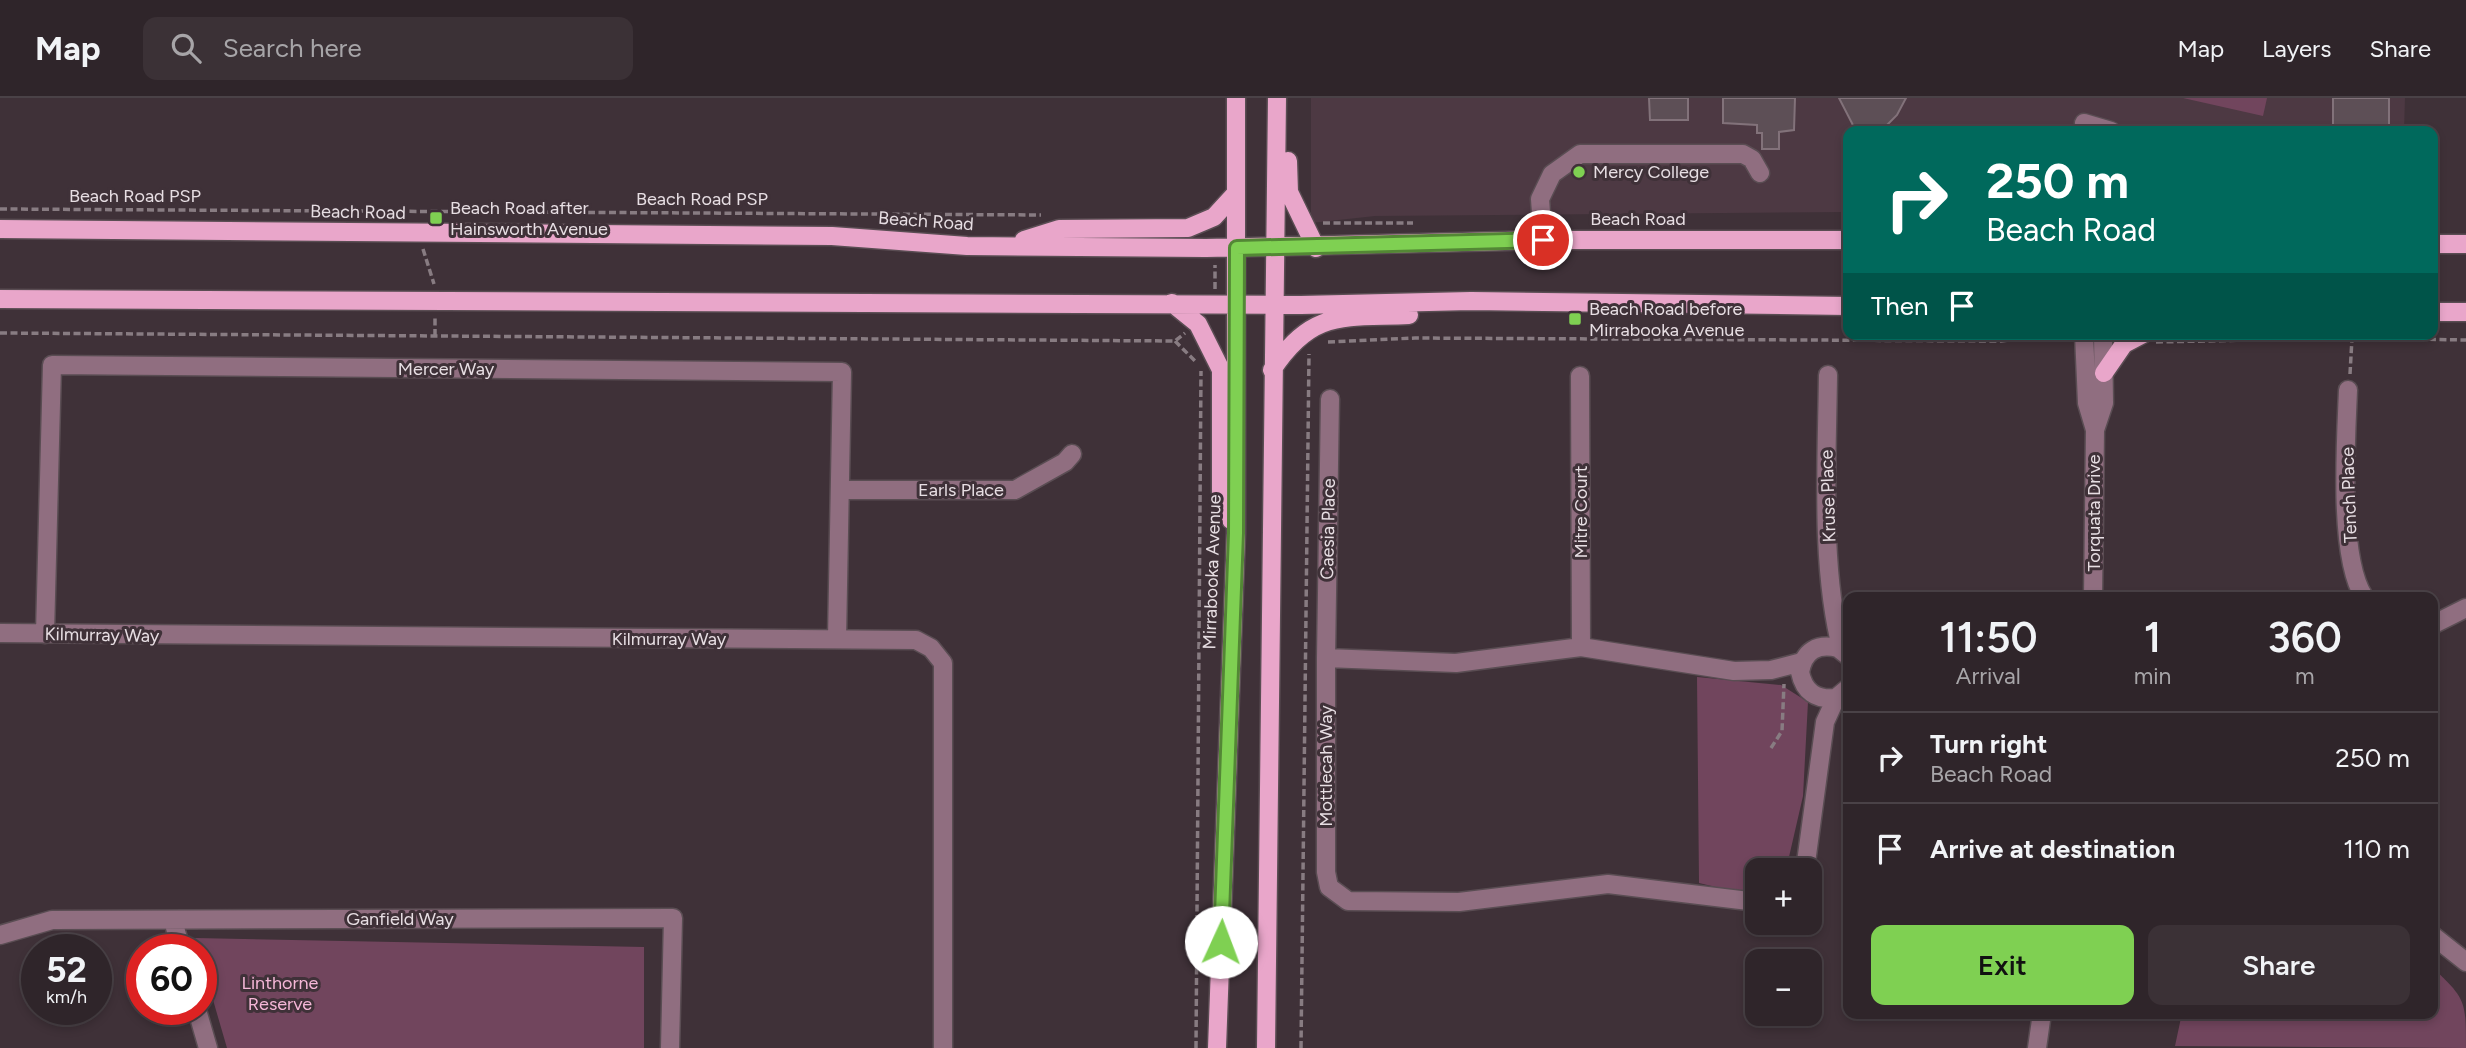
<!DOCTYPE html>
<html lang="en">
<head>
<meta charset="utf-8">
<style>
  :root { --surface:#2f252a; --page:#3b3136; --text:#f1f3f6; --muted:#a7a5a8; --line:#4a4247; --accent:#7fd052 }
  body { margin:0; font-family:Figtree,sans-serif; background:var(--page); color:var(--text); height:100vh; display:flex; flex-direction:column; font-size:26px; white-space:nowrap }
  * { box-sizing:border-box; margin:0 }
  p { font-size:23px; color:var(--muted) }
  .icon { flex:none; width:38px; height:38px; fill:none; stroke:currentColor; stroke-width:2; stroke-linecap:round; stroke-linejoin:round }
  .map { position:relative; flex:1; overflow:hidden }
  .sheet { position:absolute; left:1843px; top:494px; width:595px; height:427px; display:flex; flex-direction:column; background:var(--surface); border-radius:14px; box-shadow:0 4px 10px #0003,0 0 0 2px var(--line) }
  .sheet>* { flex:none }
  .hud { position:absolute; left:1843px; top:28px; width:595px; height:214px; border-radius:14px; box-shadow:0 4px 10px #0003,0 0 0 2px var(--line); background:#00695c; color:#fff; overflow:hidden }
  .controls { position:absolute; left:1745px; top:760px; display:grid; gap:14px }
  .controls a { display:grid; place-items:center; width:77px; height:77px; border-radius:14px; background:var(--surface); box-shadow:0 4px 10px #0003,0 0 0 2px var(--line); font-size:35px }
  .speed { position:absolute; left:21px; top:836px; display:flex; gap:14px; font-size:35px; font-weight:700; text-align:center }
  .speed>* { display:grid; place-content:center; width:91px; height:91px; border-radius:50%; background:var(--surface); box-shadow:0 4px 10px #0003,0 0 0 2px var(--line); line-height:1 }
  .speed small { font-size:18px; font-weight:400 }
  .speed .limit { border:10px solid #d22; background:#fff; color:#111 }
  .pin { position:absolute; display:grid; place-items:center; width:60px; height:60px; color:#fff; margin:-30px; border:4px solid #fff; border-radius:50%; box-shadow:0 2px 7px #0007 }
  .me { position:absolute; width:77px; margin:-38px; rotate:2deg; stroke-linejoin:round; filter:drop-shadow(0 0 5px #0008) }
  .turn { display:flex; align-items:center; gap:24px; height:147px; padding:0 28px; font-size:32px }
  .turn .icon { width:91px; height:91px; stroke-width:2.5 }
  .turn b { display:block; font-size:49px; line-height:60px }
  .then { display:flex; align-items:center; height:66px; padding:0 28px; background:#0003; gap:14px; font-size:26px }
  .eta { display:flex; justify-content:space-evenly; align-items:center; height:119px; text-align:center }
  .eta b { font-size:42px; font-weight:600; line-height:49px }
  .action { display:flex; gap:14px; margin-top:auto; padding:14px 28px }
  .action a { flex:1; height:80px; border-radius:14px; background:var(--accent); color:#111; font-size:28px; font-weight:600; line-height:80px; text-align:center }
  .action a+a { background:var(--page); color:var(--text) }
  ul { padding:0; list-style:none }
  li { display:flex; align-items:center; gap:21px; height:91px; padding:0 28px; border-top:2px solid var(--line) }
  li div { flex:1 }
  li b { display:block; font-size:26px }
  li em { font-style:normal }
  header { display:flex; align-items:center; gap:42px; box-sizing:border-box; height:98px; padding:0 35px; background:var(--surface); border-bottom:2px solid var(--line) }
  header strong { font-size:33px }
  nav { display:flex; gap:38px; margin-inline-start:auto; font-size:24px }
  .search { width:490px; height:63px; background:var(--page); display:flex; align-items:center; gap:18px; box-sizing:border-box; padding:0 24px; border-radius:14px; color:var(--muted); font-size:26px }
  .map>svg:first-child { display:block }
  .built { fill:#4d3943 }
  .green { fill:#71455d }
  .building { fill:#5d4f56; stroke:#82727a; stroke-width:2 }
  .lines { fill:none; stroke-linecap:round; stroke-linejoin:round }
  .minor-casing { stroke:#5a4d53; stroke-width:21 }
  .major-casing { stroke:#5a4d53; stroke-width:21 }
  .path { stroke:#887c82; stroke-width:3.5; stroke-dasharray:7 3.5; stroke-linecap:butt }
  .minor { stroke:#906e80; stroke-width:18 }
  .major { stroke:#e9a6ca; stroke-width:18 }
  .route-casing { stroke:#538735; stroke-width:18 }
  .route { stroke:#7fd052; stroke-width:12 }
  .poi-dot { fill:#7fd052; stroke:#3f3138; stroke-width:2.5 }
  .labels { text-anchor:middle; stroke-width:6; stroke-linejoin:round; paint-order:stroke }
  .poi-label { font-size:18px; fill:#e7dee3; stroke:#3f3138; text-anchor:start }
  .street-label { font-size:18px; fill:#e7dee3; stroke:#3f3138 }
  .park-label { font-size:18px; fill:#f5b7d7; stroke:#3f3138 }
</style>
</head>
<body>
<header>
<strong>Map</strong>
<div class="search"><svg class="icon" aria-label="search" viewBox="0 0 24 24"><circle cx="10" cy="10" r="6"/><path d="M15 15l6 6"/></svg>Search here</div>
<nav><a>Map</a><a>Layers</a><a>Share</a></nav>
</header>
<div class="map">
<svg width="2466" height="950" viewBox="0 0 2466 950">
  <rect width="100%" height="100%" fill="#3f3138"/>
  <path class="built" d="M1311,0H2405L2404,33H1848V114L1375,118L1311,125Z"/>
  <path class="green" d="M2183,0H2267L2263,18Z
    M1697,579L1781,587L1808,604L1803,698L1786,772H1757V792L1741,795L1699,785Z
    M195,840L644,849V950H227Z
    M2433,870C2466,901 2466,903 2466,950L2175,948L2182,915H2432Z"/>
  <path class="building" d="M1649,0H1688V22H1650Z
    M1723,0H1795L1794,32L1779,34V51H1762V35H1757V27L1723,25Z
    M1839,0H1906L1897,17L1887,27V33H1856Z
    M2333,0H2389V28H2333Z"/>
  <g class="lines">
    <g class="minor-casing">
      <path id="minor" d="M2084,25L2111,33
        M1543,142L1540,101L1552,76L1580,56H1743L1752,61L1760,75
        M2084,236L2087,305L2095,332L2093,499
        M1828,277C1827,363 1820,470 1842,553
        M1580,278L1581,549
        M2348,292C2346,343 2338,459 2364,499
        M2095,332L2104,305L2103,236
        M840,392H1015L1065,364L1072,356
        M2432,527L2466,510
        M0,535L916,542L931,550L943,565V950
        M45,536L52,267L842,274L837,541
        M1848,558L1838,550C1817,545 1804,553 1800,574C1804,594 1816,602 1836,600L1848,590
        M1326,560L1330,301
        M1805,772L1825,624L1836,600
        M1757,804L1608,786L1459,804L1348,803L1329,789L1326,774V560L1456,565L1581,549L1734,573L1771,572L1802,564
        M173,822L181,852
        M0,837L52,822L673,820L670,950
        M2432,837L2466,864
        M197,912L208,950
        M2037,950L2042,915"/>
    </g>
    <g class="major-casing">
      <path id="major" d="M1288,63L1289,94L1316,150
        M0,131L832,138L967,148L1206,150L1543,142H1848
        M1024,142L1059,131L1188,130L1214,119L1236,95
        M2432,146H2466
        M0,201L1301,207L1471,203L1848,208
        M1172,205L1198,226L1221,272V394L1231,422
        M2432,214H2466
        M1272,272C1312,211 1343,220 1409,217
        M2104,275L2124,246L2143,236
        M1217,950L1236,435V0
        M1266,950L1277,0"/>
    </g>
    <path class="path" d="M0,111L1041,117
      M1323,125H1413
      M423,151L434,186
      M1215,191V167
      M0,235L1175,243L1185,235
      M435,238V218
      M1175,243L1196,264
      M1328,244L1415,240L2001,243L2064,236
      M2156,244L2352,240L2466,242
      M2350,276L2352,240
      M1771,650L1782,633L1784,586
      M1196,950L1201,273
      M1301,950L1309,256"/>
    <use href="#minor" class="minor"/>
    <use href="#major" class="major"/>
  </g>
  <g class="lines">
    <g class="route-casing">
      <path id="route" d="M1221,844L1236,435L1237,150L1543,142"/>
    </g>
    <use href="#route" class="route"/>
  </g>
  <g class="poi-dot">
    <circle cx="1579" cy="74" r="7"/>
    <rect x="429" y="113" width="14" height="14" rx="3.5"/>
    <rect x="1568" y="214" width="14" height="14" rx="3.5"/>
  </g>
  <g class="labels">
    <g class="poi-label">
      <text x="1593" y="80">Mercy College</text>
      <text x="450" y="116">Beach Road after<tspan x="450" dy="21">Hainsworth Avenue</tspan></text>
      <text x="1589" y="217">Beach Road before<tspan x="1589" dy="21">Mirrabooka Avenue</tspan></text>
    </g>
    <g class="street-label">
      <text x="135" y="104">Beach Road PSP</text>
      <text x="702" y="107">Beach Road PSP</text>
      <text transform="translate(358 114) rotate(1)" y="6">Beach Road</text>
      <text x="1638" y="127">Beach Road</text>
      <text transform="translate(926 123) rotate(4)" y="6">Beach Road</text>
      <text x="446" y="277">Mercer Way</text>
      <text x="961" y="398">Earls Place</text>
      <text transform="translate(2349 397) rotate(-92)" y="6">Tench Place</text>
      <text transform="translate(1828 398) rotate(-92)" y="6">Kruse Place</text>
      <text transform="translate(1581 414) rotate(-90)" y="6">Mitre Court</text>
      <text transform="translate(2094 415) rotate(-90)" y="6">Torquata Drive</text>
      <text transform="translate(1328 431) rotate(-89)" y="6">Caesia Place</text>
      <text transform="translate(1212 474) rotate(-88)" y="6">Mirrabooka Avenue</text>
      <text transform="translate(102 537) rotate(1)" y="6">Kilmurray Way</text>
      <text x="669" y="547">Kilmurray Way</text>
      <text transform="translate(1326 668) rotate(-90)" y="6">Mottlecah Way</text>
      <text x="400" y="827">Ganfield Way</text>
    </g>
    <g class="park-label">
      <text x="280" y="891">Linthorne<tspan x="280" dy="21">Reserve</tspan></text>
    </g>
  </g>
</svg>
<div class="controls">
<a>+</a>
<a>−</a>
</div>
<div class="speed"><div>52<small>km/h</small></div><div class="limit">60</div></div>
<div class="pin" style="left:1543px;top:142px;background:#d93025"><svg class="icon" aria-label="arrive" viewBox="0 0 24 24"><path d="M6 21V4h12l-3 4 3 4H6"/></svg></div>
<svg class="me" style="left:1221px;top:844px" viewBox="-20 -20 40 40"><circle r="19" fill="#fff"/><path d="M0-13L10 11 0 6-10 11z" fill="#7fd052"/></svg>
<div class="hud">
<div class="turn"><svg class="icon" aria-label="right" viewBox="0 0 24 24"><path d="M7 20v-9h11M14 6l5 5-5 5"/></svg><div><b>250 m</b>Beach Road</div></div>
<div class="then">Then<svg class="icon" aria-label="arrive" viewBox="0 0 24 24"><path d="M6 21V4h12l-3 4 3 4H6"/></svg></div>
</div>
<section class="sheet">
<div class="eta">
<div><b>11:50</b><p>Arrival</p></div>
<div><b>1</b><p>min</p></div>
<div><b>360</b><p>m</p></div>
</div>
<ul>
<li><svg class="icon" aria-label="right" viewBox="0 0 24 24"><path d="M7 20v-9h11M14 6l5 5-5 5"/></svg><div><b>Turn right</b><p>Beach Road</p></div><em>250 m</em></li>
<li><svg class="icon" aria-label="arrive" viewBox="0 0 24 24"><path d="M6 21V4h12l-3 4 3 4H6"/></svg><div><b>Arrive at destination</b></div><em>110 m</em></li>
</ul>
<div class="action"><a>Exit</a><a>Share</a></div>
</section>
</div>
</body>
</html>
